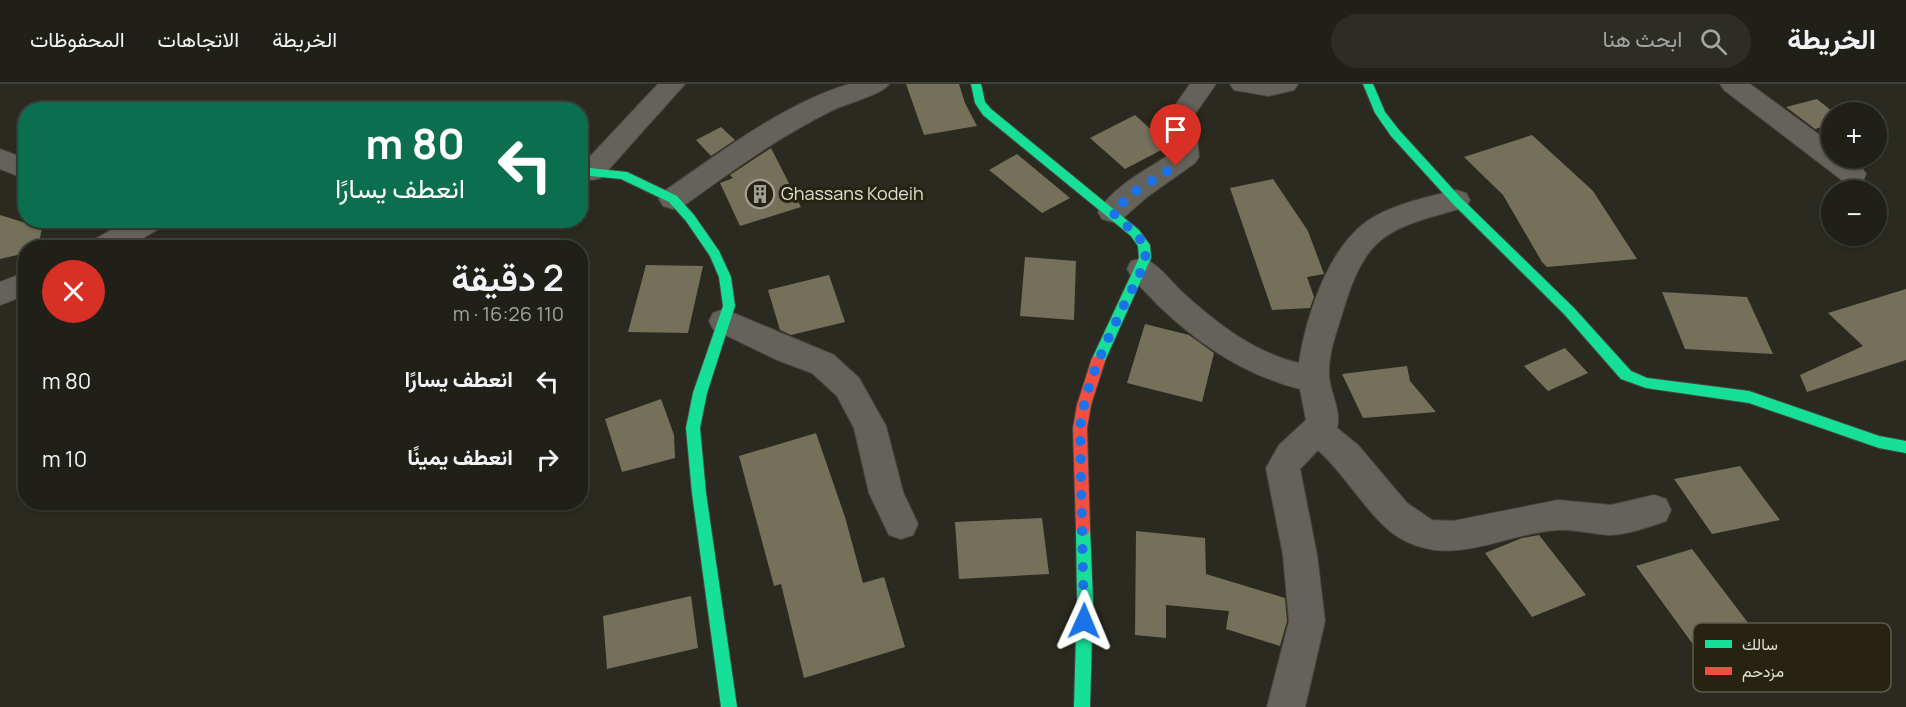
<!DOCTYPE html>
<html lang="ar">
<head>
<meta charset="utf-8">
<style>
  :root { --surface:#202018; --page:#2d2d25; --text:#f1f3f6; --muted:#a2a3a2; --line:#3d3e37 }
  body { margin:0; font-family:Manrope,Vazirmatn,sans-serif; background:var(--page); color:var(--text); direction:rtl; height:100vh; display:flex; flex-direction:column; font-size:22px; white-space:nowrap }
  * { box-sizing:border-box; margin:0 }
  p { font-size:20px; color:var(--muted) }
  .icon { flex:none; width:33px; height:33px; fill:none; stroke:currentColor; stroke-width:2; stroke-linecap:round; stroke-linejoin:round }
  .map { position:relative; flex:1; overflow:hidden; direction:ltr }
  .sheet { position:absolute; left:18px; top:156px; width:570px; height:270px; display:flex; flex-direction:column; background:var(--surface); border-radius:24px; box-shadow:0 2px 4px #0004,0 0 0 2px var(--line); direction:rtl }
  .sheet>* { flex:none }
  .guide { position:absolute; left:18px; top:18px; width:570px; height:126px; border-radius:24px; box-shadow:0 2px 4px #0004,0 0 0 2px var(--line); direction:rtl; background:#0b6e4f; color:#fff; overflow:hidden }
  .tools { position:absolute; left:1821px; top:18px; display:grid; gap:12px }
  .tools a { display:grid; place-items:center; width:66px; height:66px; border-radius:50%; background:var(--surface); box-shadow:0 2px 4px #0004,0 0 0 2px var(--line); font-size:30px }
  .pin { position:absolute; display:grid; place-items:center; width:51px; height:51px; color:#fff; margin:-62px -26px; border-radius:50% 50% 50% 0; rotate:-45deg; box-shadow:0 0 6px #0007 }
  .pin .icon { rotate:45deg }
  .me { position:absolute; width:66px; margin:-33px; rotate:1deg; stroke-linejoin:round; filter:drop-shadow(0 0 4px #0008) }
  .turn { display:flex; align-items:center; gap:21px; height:126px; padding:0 24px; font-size:27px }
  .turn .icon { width:78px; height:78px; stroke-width:2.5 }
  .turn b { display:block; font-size:42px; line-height:51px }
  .round { display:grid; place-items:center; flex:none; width:63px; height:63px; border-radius:32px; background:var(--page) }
  .head { display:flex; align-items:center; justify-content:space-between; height:102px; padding:0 24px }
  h1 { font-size:36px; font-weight:600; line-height:45px }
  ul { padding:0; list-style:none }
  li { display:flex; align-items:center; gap:18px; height:78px; padding:0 24px }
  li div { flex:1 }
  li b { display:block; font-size:22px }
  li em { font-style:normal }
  header { display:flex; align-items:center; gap:36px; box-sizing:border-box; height:84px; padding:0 30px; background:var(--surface); border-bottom:2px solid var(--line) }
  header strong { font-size:28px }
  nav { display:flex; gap:33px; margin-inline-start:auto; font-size:21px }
  .search { width:420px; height:54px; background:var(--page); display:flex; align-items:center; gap:15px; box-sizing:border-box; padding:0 21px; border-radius:33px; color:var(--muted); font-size:22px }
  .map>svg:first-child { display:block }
  .building { fill:#74705a }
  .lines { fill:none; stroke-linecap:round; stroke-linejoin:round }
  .street-casing { stroke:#48473e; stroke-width:2 }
  .fast-casing { stroke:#48473e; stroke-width:2 }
  .jam-casing { stroke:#48473e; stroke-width:2 }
  .street { fill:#64625b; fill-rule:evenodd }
  .fast { fill:#16e098; fill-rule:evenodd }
  .jam { fill:#f24e42; fill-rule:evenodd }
  .route { stroke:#1a73e8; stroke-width:10; stroke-dasharray:0 18 }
  .labels { text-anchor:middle; stroke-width:6; stroke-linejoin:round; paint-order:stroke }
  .poi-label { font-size:18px; fill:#e1dfd4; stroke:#262311; text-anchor:start }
  .key { fill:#262311; stroke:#5e5b4c; stroke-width:1.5 }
  .key-label { font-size:16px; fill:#e1dfd4 }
</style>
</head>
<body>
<header>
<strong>الخريطة</strong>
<div class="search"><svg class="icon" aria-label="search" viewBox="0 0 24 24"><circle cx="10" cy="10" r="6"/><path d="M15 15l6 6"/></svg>ابحث هنا</div>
<nav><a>الخريطة</a><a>الاتجاهات</a><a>المحفوظات</a></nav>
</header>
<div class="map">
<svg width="1906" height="623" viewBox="0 0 1906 623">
  <rect width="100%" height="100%" fill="#2b2a20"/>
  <path class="building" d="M906,0H959L965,19L977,42L924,51Z
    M1817,15L1833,28L1832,40L1815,45L1786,23Z
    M1135,31L1169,62L1125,85L1090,54Z
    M721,43L735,56L711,72L696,56Z
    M1532,51L1593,107L1637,175L1547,183L1542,178L1503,111L1464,73Z
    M771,64L801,123L740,142L720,99L733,94L730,91Z
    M1017,70L1070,114L1042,129L989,86Z
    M1273,95L1308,147L1324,190L1307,193L1314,213L1310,224L1272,226L1230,104Z
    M0,131L42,144L38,164H26V169L0,175Z
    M1025,173L1076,177L1074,236L1020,232Z
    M646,181L703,182L688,249L628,248Z
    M829,191L845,238L791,251L780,246L768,206Z
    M1906,205V276L1807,308L1800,291L1863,262L1828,229Z
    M1662,208L1747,213L1773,270L1685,265Z
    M1145,240L1189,251L1214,269L1202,318L1127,299Z
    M1565,264L1588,289L1548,307L1524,282Z
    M1407,282L1410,297L1436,328L1363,334L1342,290Z
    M661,315L674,351L675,374L622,388L605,335Z
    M816,349L845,433L863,499L884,493L905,563L804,594L781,500L774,502L739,372Z
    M1740,382L1780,436L1712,450L1674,395Z
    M1042,434L1049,490L959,495L955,438Z
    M1136,447L1205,454L1206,490L1285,514L1287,537L1280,562L1226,545L1229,527L1166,521V554L1135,551Z
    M1539,451L1586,511L1532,533L1485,469L1522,454Z
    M1692,465L1758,552L1700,570L1636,482Z
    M691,512L698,564L607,585L603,532Z"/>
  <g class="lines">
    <g class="street-casing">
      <path id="street" d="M658,0H685L601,94L592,96L583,94L580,90L583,80Z
        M849,0H889C882,11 844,20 831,27C778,53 731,88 683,122L673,125L663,122L659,115L663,108C721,68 781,21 849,0Z
        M1190,0H1216L1195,30L1199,73L1195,79L1147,113L1122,135L1112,138L1102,135L1098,128C1113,102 1148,85 1172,69L1169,30Z
        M1230,0H1298L1294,6L1269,12L1234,6Z
        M1720,0H1750L1832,60V74C1847,74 1858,75 1866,90L1863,97L1853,99L1843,97L1724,6Z
        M0,65L26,75V95L0,85Z
        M1456,106L1466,109L1470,116L1466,123C1390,145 1367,146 1343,227C1337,247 1328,269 1329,290C1329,308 1342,326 1337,344L1358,361L1407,419L1432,436L1453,437L1558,416L1611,421L1654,411L1666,415L1671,426L1666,437C1649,443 1626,451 1608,451C1592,450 1575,445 1558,446C1503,449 1452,486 1398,453C1370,435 1345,390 1318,366L1300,385L1317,471L1325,537L1305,623H1267L1289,537L1283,471L1266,384L1279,361L1306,336L1300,305C1244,291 1198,260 1157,220C1147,209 1134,198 1127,185L1131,177C1139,175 1145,173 1152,179C1163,186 1172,198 1182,208C1215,238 1254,269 1299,279C1306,232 1329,160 1372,134C1397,119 1428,113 1456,106Z
        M128,136H166L162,143L126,164H88L92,157Z
        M26,188V211L0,221V198Z
        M724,225L834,271L859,294L886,342L903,408L918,440L913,451L901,455L889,451L869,409L854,344L837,312L812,289L777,276L713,245L709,237L713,229Z"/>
    </g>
    <g class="fast-casing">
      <path id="fast" d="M971,0H981L985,18L991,25L1139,146L1150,161L1151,174L1103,281H1093L1091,277L1139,174L1138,162L1131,152L983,31L975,19Z
        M1363,0H1373L1385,28L1399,46L1460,113L1574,224L1631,287L1647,294L1749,307L1879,352L1906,357V369L1879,364L1749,319L1646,304L1621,295L1564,230L1452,119L1391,52L1375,29Z
        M580,83L627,88L677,112L694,131L719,167L731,193L735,222L707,309L700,344L706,409L737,623H721L692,409L686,344L693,309L723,222L719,193L710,172L686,137L669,118L621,95L580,91Z
        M1083,438L1088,440L1090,445L1093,516L1090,623H1074L1077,516L1076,445L1078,440Z"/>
    </g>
    <g class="jam-casing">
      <path id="jam" d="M1098,272L1103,273L1105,277L1091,321L1087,344L1090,445L1088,450L1083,452L1078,450L1076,445L1073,344L1077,321L1091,277L1093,273Z"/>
    </g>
    <use href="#street" class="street"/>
    <use href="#fast" class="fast"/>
    <use href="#jam" class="jam"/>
  </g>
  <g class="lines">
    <path class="route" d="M1084,537L1080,344C1086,298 1104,264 1123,223C1131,206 1144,187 1146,168L1139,153L1112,128L1137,106L1176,82"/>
  </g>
  <defs>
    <g id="building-ring" transform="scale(1.5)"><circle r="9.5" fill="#262311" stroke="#a1a095" stroke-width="1.5"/><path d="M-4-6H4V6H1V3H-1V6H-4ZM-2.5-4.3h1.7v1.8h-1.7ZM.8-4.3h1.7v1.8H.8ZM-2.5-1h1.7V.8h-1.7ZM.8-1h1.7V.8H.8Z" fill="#a1a095"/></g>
  </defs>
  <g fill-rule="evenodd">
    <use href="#building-ring" x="760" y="110"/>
  </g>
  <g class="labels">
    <g class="poi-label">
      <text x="781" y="116">Ghassans Kodeih</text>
    </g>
  </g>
  <rect x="1693" y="539" width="198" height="69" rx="9" class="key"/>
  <rect x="1705" y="556" width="27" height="8" fill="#16e098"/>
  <rect x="1705" y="583" width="27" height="8" fill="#f24e42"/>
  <g class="key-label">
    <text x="1742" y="566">سالك</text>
    <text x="1742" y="593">مزدحم</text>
  </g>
</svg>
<div class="tools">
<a>+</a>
<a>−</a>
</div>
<div class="pin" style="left:1176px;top:82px;background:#d93025"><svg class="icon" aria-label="arrive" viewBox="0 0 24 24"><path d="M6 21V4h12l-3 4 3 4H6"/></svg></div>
<svg class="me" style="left:1084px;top:537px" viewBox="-20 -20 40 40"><path d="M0-17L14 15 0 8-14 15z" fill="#1a73e8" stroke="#fff" stroke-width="4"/></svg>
<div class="guide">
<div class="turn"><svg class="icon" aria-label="left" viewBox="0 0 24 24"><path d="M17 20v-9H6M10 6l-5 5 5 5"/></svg><div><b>80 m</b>انعطف يسارًا</div></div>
</div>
<section class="sheet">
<div class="head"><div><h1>2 دقيقة</h1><p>110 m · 16:26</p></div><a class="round" style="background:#d93025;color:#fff"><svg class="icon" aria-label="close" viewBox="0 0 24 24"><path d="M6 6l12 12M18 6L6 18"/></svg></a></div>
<ul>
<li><svg class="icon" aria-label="left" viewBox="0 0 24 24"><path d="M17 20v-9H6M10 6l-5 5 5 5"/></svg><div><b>انعطف يسارًا</b></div><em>80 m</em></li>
<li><svg class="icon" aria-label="right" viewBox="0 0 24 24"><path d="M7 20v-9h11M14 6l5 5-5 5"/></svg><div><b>انعطف يمينًا</b></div><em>10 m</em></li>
</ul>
</section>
</div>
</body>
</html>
